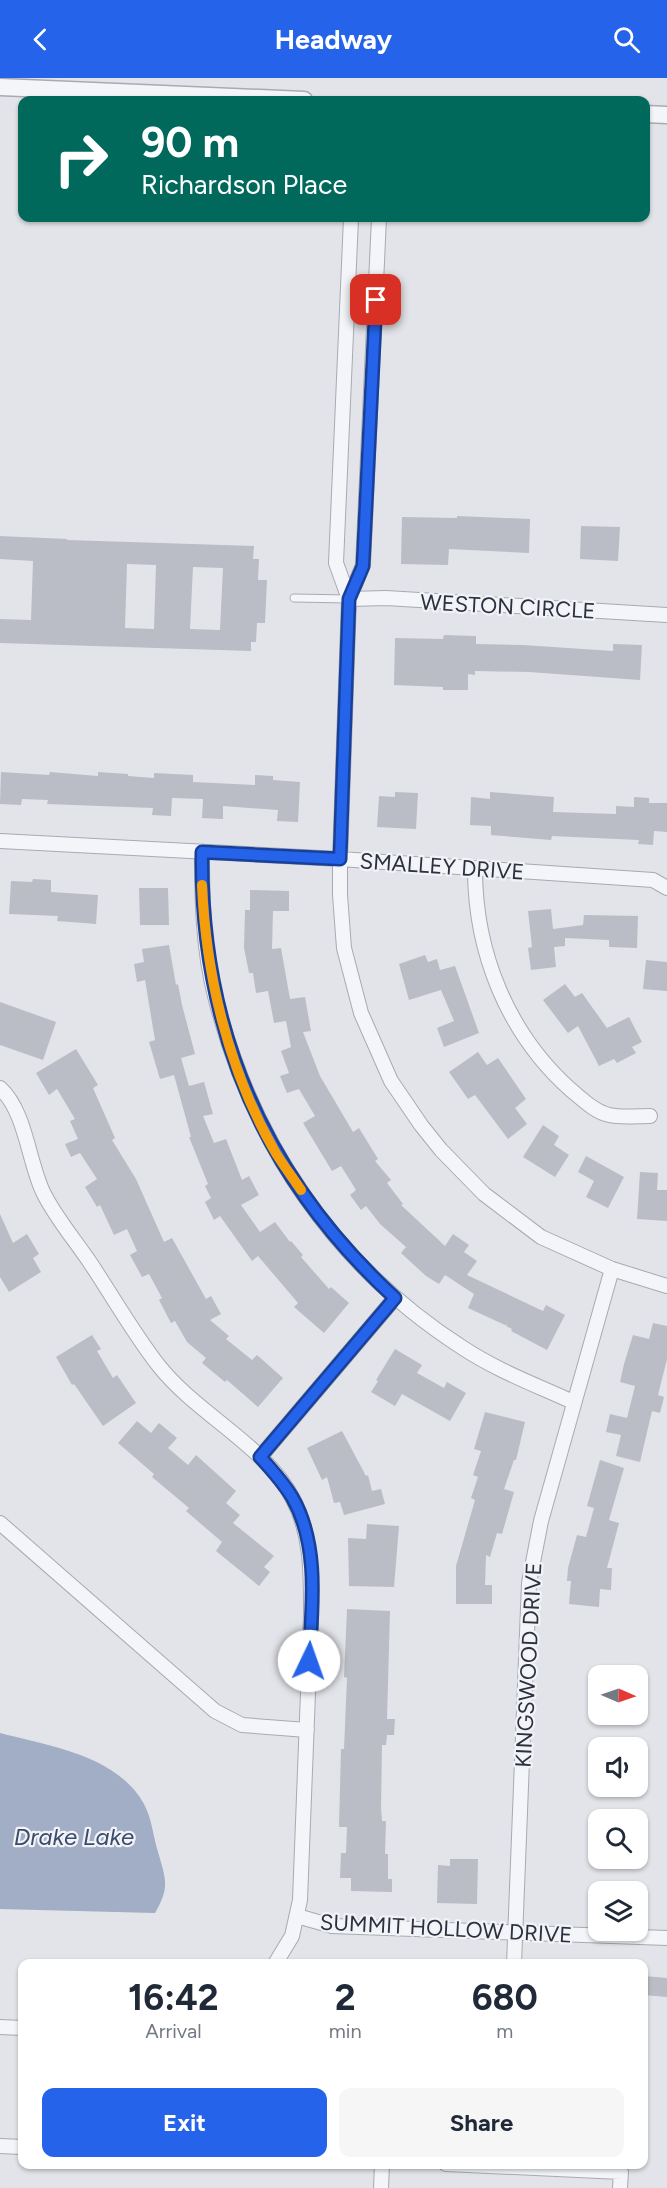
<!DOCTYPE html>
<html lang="en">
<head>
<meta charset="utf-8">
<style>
  :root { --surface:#fff; --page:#f6f6f7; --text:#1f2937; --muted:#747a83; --accent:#2563eb }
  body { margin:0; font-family:Figtree,sans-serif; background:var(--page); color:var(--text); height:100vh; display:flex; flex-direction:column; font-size:22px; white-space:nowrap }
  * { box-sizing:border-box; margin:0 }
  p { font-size:20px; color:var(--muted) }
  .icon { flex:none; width:33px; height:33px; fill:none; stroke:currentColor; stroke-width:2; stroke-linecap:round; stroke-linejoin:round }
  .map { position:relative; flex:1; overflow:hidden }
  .panel { position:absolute; left:18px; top:1881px; width:630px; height:210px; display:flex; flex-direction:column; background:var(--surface); border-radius:12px; box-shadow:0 2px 4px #0004 }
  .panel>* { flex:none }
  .hud { position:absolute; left:18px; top:18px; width:632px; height:126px; border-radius:12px; box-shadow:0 2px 4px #0004; background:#00695c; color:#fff; overflow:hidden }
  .needle { width:39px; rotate:92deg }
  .controls { position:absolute; left:588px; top:1587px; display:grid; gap:12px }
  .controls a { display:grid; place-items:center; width:60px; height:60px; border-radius:12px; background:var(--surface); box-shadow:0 2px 4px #0004; font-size:30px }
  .pin { position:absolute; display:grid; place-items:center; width:51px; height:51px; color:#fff; margin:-26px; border-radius:12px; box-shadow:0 3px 9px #0006 }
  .me { position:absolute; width:66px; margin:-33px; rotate:3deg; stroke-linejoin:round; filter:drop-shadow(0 0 4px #0008) }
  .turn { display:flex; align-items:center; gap:21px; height:126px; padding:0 24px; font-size:27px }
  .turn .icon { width:78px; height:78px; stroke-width:2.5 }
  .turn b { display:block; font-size:42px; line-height:51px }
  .eta { display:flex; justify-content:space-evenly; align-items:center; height:102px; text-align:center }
  .eta b { font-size:36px; font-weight:700; line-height:42px }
  .cta { display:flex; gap:12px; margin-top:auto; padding:12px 24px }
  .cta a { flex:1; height:69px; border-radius:12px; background:var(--accent); color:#fff; font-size:24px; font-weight:700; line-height:69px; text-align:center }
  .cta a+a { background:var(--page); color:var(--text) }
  header { display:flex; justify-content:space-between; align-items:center; height:78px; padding:0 24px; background:var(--accent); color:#fff; font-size:27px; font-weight:700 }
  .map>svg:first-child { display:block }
  .water { fill:#a1aec5 }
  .building { fill:#babdc5; fill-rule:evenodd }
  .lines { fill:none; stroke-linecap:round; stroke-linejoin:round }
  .service-casing { stroke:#a8aab3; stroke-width:9 }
  .minor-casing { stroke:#a8aab3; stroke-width:16 }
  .tertiary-casing { stroke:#a8aab3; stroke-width:19 }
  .service { stroke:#f4f5f8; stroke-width:7 }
  .minor { stroke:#f4f5f8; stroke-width:14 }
  .tertiary { stroke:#f4f5f8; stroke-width:16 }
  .route-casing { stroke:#184099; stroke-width:15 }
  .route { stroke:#2563eb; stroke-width:10 }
  .slow { stroke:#f59e0b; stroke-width:10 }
  .labels { text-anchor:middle; stroke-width:4.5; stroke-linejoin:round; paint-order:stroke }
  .street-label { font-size:22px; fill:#2c303f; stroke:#f2f3f6 }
  .water-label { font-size:24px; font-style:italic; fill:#3b4b6e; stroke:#f2f3f6 }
</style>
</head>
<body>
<header><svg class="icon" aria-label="back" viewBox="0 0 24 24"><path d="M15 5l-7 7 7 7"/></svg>Headway<svg class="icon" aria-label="search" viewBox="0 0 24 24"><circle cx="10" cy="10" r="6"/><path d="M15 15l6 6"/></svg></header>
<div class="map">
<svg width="667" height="2110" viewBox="0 0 667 2110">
  <rect width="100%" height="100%" fill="#e2e4e9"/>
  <path class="water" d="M0,1655C49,1668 117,1677 144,1726C152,1741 153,1758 158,1774C166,1802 170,1809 155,1835L0,1831Z"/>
  <path class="building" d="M457,438L530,441L529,475L449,471L448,487L401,486L402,439L457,440Z
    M581,448L620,449L618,483L580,481Z
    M0,458L67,461V462L254,468L253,481H259L258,502H267L265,545H257L256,564H251V573L0,565V541L31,542L33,483L0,481ZM127,486L156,487L154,551L125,550ZM193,489L223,490L220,552L190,551Z
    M444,557L476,558V566L523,567L613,573V566L642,567L640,602L529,594L475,593V597L468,596V612H443V609L394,607L395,560L443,561Z
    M1,694L49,697L50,694L98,698V694L128,696V698L154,700V695L193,697V704L255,707V697L273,698V702L300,704L298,744L277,743L278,732L223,728V741L202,740L203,721L172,720L171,738L152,737L153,730L47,726L48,722L22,721L21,727L0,726Z
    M395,714L418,715L416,751L377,749L379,718L395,719Z
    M490,714L554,719L553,734L616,736V728L634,729V719L649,720V725H667V754L654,753L653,767L638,766L639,762L552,758L551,762L491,757V748L470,747L471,719L490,721Z
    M33,801L51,802V814L98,817L96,846L57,843L58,838L9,836L11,803L32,804Z
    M139,810H168L169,847H140Z
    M250,812L289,813V833H273L272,871L281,870L290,921L305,919L311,953L303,954L320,998L353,1054L359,1050L378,1081L375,1083L391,1102L387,1105L403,1126L401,1127L445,1168L453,1156L469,1167L464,1174L477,1183L467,1197L543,1233L546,1227L565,1237L547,1272L511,1253L512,1251L506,1248L507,1246L505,1247L468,1230L474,1216L445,1197L439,1206L426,1198L401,1175L406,1169L380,1146L366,1128L361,1132L350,1117L356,1112L341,1088L332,1093L303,1045L315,1038L299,1011L287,1015L280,998L289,995L281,973L291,969L286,943L274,945L268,913L256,915L253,895H249L244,870L245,832H250Z
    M551,831L553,851L583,847L584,837L638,838L637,870L609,869V862L565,860V868L554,869L556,889L531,892L528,870L532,869L528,833Z
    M169,867L176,907L178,906L182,927L195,976L181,980L189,1008L204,1004L213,1036L203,1038L214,1065L226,1061L242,1102L249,1098L259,1117L241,1127L260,1154L275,1144L290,1164L291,1163L303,1177L301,1179L329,1211L331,1209L349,1225L324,1255L294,1229L298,1225L258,1178L252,1183L220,1138L214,1142L205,1124L211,1120L205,1108L208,1106L189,1059H191L174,997L160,1001L149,964L155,962L145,902L137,904L134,886L144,884L142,871Z
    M425,877L428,884L437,881L440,892L455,888L479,955L444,969L437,950L454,943L441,912L409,922L399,886Z
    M646,882L667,884V913L643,911Z
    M565,906L575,919L582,915L607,950L629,939L642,964L632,969L636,975L617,985L614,981L599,988L578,948L568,955L543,922Z
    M0,924L56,944L43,982L0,967Z
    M76,971L98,1007L93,1010L115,1060L112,1062L136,1101L164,1164L172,1160L206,1221L211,1218L221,1236L210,1242L229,1258L226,1261L252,1282L257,1277L283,1300L258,1329L227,1302L225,1304L202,1285L206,1280L187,1264L175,1243L171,1245L159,1222L162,1220L149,1196L142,1199L130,1177L137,1173L127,1151L114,1157L100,1127L97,1129L85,1109L97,1101L80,1075L71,1079L65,1066L78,1061L70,1043L75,1041L57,1011L49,1017L36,995Z
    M478,974L487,987L498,980L526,1021L515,1030L527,1046L508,1061L475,1017L468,1021L449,994Z
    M543,1047L559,1058L554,1067L569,1077L555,1099L523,1079Z
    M586,1078L624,1099L608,1130L586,1119L594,1103L578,1094Z
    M640,1094L658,1095L657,1112H667V1143L637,1141Z
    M0,1136L13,1165L27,1156L39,1176L33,1180L41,1194L9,1214L0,1199Z
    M653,1245L667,1248V1281L658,1317L664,1319L660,1335L652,1333L640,1384L616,1378L621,1357L606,1354L610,1336L627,1340L635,1308L620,1304L624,1286L633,1257L649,1261Z
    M92,1257L101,1271L97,1273L113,1300L117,1297L136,1325L103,1348L74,1306L72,1307L56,1279Z
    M395,1271L422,1287L417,1295L444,1310L447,1304L466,1315L450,1343L402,1316L395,1328L371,1314L378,1303L376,1302Z
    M485,1334L525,1344L516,1382H514L504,1411L514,1414L502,1456L497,1455L490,1479L486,1477L485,1507H492V1526H456V1488L475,1422L471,1420L478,1399L473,1397L481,1373L474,1371Z
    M137,1343L151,1355L159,1345L177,1360L168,1370L188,1387L196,1377L236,1413L226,1425L240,1437L233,1445L274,1478L264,1489L270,1494L259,1508L216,1473L222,1464L186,1433L189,1430L152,1399L154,1396L118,1365Z
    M342,1353L366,1398L368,1397L372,1413L381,1411L385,1426L344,1437L340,1424L334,1425L327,1399L322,1402L307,1370Z
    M600,1382L624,1390L609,1442L619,1445L607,1490H612L611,1512L600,1511L599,1529L569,1526L571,1503H567L568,1490L577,1457L586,1459L594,1430L587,1428Z
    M367,1446L399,1448L394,1509L349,1508L348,1460L366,1461Z
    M347,1531L390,1533L387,1641H395L394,1657H387L386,1667H382L381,1730L382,1743H386L385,1776H388V1801H392V1814L351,1813V1800H340L341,1775H346L347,1749H339L341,1671H344L347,1600L344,1599Z
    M450,1781H478L477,1826L437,1825L438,1787L450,1788Z
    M644,1898L667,1900V1919L644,1917Z"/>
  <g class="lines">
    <g class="service-casing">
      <path id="service" d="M294,520L349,521"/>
    </g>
    <g class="minor-casing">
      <path id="minor" d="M379,140L363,487L349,521L340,781V817L344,870L361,935L391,1003L421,1047L441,1072L484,1116L541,1159L612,1191L667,1208
        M349,521L336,485L351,140
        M349,521L386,520L667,537
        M0,763L340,781L653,802L667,810
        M202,774C202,822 203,871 215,918C252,1066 335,1188 463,1270C498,1293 536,1307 573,1324
        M475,791C475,875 508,956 571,1012C582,1021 595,1034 609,1037C622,1040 637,1038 650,1038
        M0,1010C26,1034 28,1082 43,1114C55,1139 75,1162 91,1186C113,1219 134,1256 159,1288C197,1336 266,1368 293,1421C312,1457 311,1497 311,1537L300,1822L292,1858L275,1886
        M260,1379L395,1220
        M0,1445L215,1633L242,1647L307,1652
        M297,1838L332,1848L667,1860
        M514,1886L529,1505L541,1443L612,1191
        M0,1949L22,1950
        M0,2068L22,2069
        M446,2086L621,2094L620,2110
        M381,2110L382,2086"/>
    </g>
    <g class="tertiary-casing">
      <path id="tertiary" d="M0,9L304,22
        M645,36L667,37"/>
    </g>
    <use href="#service" class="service"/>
    <use href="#minor" class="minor"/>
    <use href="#tertiary" class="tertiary"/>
  </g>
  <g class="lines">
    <g class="route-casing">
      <path id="route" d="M309,1583C312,1530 320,1467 292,1419C283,1404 272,1392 260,1379L395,1220C264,1100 200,951 202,774L340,781L349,521L363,488L376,222"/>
    </g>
    <use href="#route" class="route"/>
    <path class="slow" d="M202,807C206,898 228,990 273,1070C281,1085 292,1098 301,1112"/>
  </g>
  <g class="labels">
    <g class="street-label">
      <text transform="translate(508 528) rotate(3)" y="8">WESTON CIRCLE</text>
      <text transform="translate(442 788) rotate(4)" y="8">SMALLEY DRIVE</text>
      <text transform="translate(528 1587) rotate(-87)" y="8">KINGSWOOD DRIVE</text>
      <text transform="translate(446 1850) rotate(3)" y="8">SUMMIT HOLLOW DRIVE</text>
    </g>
    <g class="water-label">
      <text x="74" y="1767">Drake Lake</text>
    </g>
  </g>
</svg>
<div class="controls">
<a><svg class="needle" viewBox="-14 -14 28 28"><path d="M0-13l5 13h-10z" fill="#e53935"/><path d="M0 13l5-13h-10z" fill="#747a83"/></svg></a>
<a><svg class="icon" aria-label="sound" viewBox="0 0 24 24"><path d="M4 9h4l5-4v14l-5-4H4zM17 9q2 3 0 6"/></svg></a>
<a><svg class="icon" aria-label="search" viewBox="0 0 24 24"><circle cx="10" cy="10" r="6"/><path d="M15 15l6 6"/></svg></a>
<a><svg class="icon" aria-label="layers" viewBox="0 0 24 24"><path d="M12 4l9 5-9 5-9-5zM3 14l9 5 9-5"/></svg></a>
</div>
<div class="pin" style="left:376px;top:222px;background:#d93025"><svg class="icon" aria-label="arrive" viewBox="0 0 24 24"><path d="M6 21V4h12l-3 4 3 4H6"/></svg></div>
<svg class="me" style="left:309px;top:1583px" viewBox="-20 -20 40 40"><circle r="19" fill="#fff"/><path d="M0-13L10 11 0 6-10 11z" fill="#2563eb"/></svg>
<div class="hud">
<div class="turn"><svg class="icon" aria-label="right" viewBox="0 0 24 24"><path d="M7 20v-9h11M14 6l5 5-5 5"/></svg><div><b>90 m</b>Richardson Place</div></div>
</div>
<section class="panel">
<div class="eta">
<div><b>16:42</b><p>Arrival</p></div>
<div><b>2</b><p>min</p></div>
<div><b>680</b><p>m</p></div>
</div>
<div class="cta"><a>Exit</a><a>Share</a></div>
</section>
</div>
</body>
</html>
